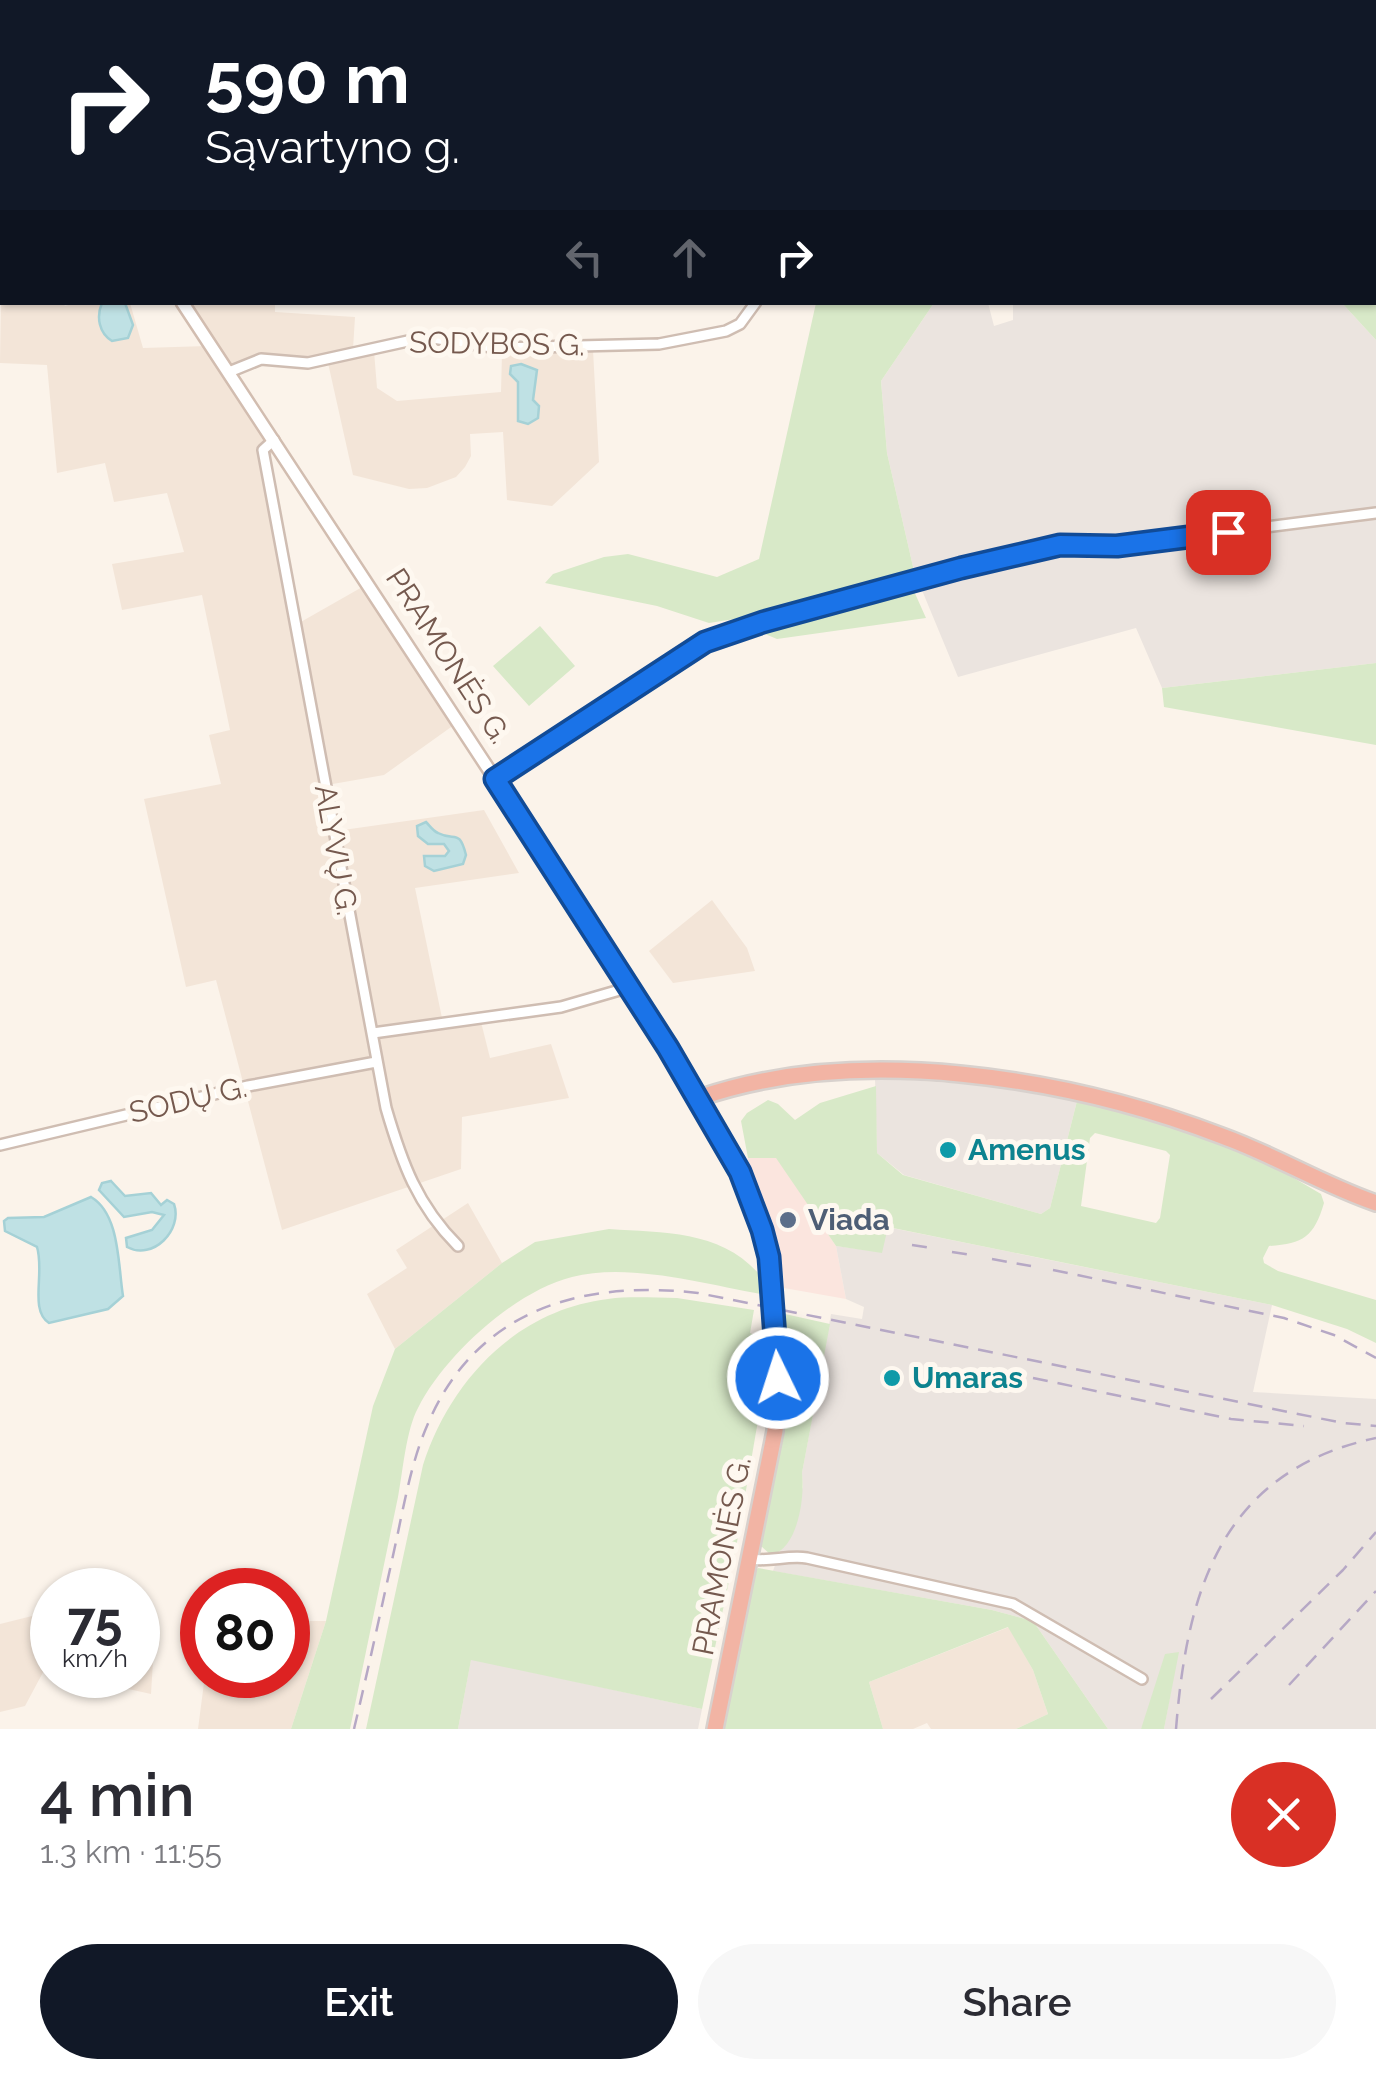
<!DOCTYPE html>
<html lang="en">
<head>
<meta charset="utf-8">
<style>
  :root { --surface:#fff; --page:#f7f7f7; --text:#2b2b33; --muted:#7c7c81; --accent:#111827 }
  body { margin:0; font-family:Raleway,sans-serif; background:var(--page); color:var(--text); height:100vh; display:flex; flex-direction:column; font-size:38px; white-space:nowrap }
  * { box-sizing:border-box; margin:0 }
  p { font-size:32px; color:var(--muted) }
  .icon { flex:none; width:55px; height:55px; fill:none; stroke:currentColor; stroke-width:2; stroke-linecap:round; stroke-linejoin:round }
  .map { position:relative; height:1729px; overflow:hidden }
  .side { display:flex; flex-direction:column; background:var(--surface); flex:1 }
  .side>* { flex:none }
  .hud { position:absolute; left:0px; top:0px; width:1378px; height:305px; box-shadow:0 2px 8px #0004; background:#111827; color:#fff; overflow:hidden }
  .speed { position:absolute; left:30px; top:1568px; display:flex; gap:20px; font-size:50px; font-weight:700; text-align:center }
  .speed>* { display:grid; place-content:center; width:130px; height:130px; border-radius:50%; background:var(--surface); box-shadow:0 2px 8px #0004; line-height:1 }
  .speed small { font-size:25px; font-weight:400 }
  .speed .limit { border:15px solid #d22; background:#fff; color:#111 }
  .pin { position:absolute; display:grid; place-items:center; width:85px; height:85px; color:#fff; margin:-42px; border-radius:20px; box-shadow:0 5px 15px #0006 }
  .me { position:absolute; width:110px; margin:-55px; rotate:356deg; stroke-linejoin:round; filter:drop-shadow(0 0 8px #0008) }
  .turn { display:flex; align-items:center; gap:35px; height:210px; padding:0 40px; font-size:45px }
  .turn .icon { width:130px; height:130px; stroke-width:2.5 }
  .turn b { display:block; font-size:70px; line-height:85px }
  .lanes { display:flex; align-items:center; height:95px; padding:0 40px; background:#0003; justify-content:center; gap:50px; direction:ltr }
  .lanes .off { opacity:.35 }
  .round { display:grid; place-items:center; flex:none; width:105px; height:105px; border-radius:52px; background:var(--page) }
  .overview { display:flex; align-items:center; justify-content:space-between; height:170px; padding:0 40px }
  h1 { font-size:60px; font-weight:600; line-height:75px }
  .button { display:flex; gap:20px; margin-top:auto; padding:20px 40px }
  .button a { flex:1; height:115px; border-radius:60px; background:var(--accent); color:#fff; font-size:40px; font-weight:600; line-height:115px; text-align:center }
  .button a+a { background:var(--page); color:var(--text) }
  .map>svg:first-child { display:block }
  .residential { fill:#f3e5d8 }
  .commercial { fill:#fbe5de }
  .industrial { fill:#ebe4df }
  .green { fill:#d8e9c8; fill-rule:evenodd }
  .water { fill:#bfe1e4; stroke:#a5d1d6; stroke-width:2.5 }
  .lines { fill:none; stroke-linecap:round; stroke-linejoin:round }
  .street-casing { stroke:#cfbdb2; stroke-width:14 }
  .secondary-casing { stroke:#d2bdb0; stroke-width:16 }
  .highway-casing { stroke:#d8d1cd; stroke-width:20 }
  .street { stroke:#fff; stroke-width:9 }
  .secondary { stroke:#fff; stroke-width:11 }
  .highway { stroke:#f2b4a4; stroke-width:15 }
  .rail { stroke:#b6a8c5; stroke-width:2.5; stroke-dasharray:15 10; stroke-linecap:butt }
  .highway-bridge-casing { stroke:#d8d1cd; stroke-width:20; stroke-linecap:butt }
  .highway-bridge { stroke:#f2b4a4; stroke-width:15 }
  .route-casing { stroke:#114b97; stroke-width:25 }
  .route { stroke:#1a73e8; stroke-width:18 }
  .culture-dot { fill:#0f9aa8; stroke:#fef8f0; stroke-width:4 }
  .service-dot { fill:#5c6f8a; stroke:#fef8f0; stroke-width:4 }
  .labels { text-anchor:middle; stroke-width:10; stroke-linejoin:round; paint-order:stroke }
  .street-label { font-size:30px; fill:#75594e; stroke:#fef8f0 }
  .culture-label { font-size:30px; font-weight:bold; fill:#0d838f; stroke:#fef8f0; text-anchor:start }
  .service-label { font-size:30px; font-weight:bold; fill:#4e5e75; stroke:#fef8f0; text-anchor:start }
</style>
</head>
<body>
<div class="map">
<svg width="1376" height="1729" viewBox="0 0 1376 1729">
  <rect width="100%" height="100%" fill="#fbf3ea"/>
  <path class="residential" d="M2,231V302L63,303L65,306L75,303H130L143,348L207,346L275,449L268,460L299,623L364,586L454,725L384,775L327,785L336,831L484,810L519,873L415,888L442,1018L479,1014L490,1058L551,1044L569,1098L462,1117L461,1169L282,1230L216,980L186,987L144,799L221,784L209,735L230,730L202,595L122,610L112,564L184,552L167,493L114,502L105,463L57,473L47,365L0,363Z
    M189,303H275V312L355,317L353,349L306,360L251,359L231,366Z
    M593,350L599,462L552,506L507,500L503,432L470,434L471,456L465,467L456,477L427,488L409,489L353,475L328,363L374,351L377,388L397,401L501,392L502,353Z
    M712,900L747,948L755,971L673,983L649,951Z
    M468,1203L502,1263L395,1349L367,1294L407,1268L396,1250Z
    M36,1615L48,1663L25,1706L0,1712V1624Z
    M288,1621H326L291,1729H198L205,1675H288Z
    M1009,1627L1033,1670L1048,1714L1016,1729H931L927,1723L913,1729H883L869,1682Z
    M154,1645L151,1694L88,1680L87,1675H138V1646Z"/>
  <path class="commercial" d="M776,1157L836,1246L846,1299L784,1288L783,1273L754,1187L748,1158Z"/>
  <path class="industrial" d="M934,303H988L994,326L1013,320V303H1342L1376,340V663L1162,688L1136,628L958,677L914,571L887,453L881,381Z
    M875,1078L983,1085L1077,1101L1050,1208L1041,1214L904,1175L877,1153Z
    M887,1227L1272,1305L1253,1392L1376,1399V1729H1164L1178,1652L1141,1729H1108L1033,1621L992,1610L773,1571L803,1487L802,1473L831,1314L862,1319L864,1307L846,1299L836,1246L881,1252Z
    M471,1659L702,1709L698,1729H458Z"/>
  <path class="green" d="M853,0H1376V340L1342,303L1375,302V2H853Z
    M816,303H934L881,381L887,453L914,571L747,617L709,623L657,606L545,583L553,574L604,557L628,554L717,577L759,559Z
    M913,589L926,618L777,639L758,631Z
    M540,626L575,666L529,706L493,666Z
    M1376,663V745L1164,707L1162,688Z
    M876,1086L877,1153L903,1175L1041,1214L1050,1208L1077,1101L1201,1134L1265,1161L1321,1194L1324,1203C1314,1237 1303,1244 1269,1246L1263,1258L1264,1263L1278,1271L1376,1300V1343L1347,1329L1272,1305L888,1227L882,1253L836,1246L776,1158H748L741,1121L747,1113L768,1100L778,1104L795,1120L820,1103ZM1095,1133L1166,1151L1170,1155L1160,1218L1156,1223L1081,1206L1090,1138Z
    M609,1229C665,1233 721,1230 760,1275L761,1294C705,1284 628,1262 572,1277C515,1291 444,1356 418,1408C406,1430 403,1471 398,1497C382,1574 366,1652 350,1729H291L326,1621L373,1406L395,1349L502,1263L535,1242Z
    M677,1298L754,1310L750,1333L764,1339L760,1409L736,1548L702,1709L471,1660L458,1729H366L423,1465C450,1381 516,1310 608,1299C630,1296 655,1298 677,1298Z
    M785,1314L830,1324L802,1473C805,1497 798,1549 771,1555L761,1546L788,1390Z
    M758,1568L992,1610L1033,1621L1108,1729H1016L1048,1714L1033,1670L1008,1627L869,1682L883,1729H722L752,1574Z
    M1179,1652L1164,1729H1141L1165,1654Z"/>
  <path class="water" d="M102,303H125L133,325L128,338L112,341C99,333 96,317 102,303Z
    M521,364L537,370L533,400L539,406L538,418L528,424L518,421V382L510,374L511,366Z
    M426,822C430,826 433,831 438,833C455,842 459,828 466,855L463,864L434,871L425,866L424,856H445L449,851L444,844H428L418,836L417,826Z
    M111,1181L125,1196L151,1193L161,1205L167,1200L174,1204C183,1230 153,1261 127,1247L126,1238L152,1230L164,1215L152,1212L124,1217L99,1190L102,1183Z
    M91,1197C120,1214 118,1265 123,1296L108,1309L49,1323C29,1310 45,1273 37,1247L5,1231L4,1221L8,1218L44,1217Z"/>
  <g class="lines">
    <g class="street-casing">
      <path id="street" d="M843,2L844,0
        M229,372L261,359L308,363L426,337L498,348L659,344L726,331L740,324L756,302
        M274,440L263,450L386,1108C402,1163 417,1205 458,1246
        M495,779L705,643L763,622L961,568L1060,545L1117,546L1376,513
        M373,1033L561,1007L630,987
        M0,1145L248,1086L376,1062
        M750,1559C770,1562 788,1555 807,1558L1013,1604L1142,1679"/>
    </g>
    <g class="secondary-casing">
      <path id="secondary" d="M0,95L2,97
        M182,302L495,779L699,1098"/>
    </g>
    <g class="highway-casing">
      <path id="highway" d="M771,1274C763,1209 731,1153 699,1098C858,1043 1068,1077 1222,1136C1275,1155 1323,1185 1376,1203
        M715,1729L775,1431L779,1378L776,1339"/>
    </g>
    <use href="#street" class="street"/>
    <use href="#secondary" class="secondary"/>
    <use href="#highway" class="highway"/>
    <path class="rail" d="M912,1245L931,1248
      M952,1252L971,1255
      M992,1259L1031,1266
      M1053,1270L1284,1318L1334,1335L1376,1358
      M1033,1378L1231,1419L1304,1426
      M1289,1685L1376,1591
      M1211,1699L1343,1570L1376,1532
      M354,1729C368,1670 381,1610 394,1551C404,1506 411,1460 430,1419C480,1307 586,1280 698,1293L1343,1423L1376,1426
      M1176,1729C1187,1589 1222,1471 1376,1438"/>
    <g class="highway-bridge-casing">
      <path id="highway-bridge" d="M771,1274L776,1339"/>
    </g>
    <use href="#highway-bridge" class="highway-bridge"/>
  </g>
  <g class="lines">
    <g class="route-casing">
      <path id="route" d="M778,1378L769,1257L762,1230L740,1172L668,1048L495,779L705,642L763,622L961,568L1060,545L1117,546L1228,532"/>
    </g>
    <use href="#route" class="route"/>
  </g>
  <g class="culture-dot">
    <circle cx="948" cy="1150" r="10"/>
    <circle cx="892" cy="1378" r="10"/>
  </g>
  <circle class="service-dot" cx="788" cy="1220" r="10"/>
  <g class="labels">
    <g class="street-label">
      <text transform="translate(497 344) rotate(1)" y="10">SODYBOS G.</text>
      <text transform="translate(448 656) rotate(57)" y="10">PRAMONĖS G.</text>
      <text transform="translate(336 850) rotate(80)" y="10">ALYVŲ G.</text>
      <text transform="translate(188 1100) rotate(-13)" y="10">SODŲ G.</text>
      <text transform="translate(722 1556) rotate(-79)" y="10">PRAMONĖS G.</text>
    </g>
    <g class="culture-label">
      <text x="968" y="1160">Amenus</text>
      <text x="912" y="1388">Umaras</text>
    </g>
    <g class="service-label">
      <text x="808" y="1230">Viada</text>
    </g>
  </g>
</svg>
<div class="speed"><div>75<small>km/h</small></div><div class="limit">80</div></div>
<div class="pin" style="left:1228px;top:532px;background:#d93025"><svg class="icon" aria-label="arrive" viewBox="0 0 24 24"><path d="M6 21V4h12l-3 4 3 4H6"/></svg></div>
<svg class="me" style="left:778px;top:1378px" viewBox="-20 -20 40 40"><circle r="17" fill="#1a73e8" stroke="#fff" stroke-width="3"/><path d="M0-11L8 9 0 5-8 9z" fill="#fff"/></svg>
<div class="hud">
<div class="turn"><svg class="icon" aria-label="right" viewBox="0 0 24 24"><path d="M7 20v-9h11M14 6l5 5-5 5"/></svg><div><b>590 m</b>Sąvartyno g.</div></div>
<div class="lanes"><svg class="icon off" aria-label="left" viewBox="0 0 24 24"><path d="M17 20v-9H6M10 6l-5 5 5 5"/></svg><svg class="icon off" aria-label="ahead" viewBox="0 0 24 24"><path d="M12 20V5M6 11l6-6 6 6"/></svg><svg class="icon" aria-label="right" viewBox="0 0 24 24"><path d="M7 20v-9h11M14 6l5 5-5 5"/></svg></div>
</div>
</div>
<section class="side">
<div class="overview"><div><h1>4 min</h1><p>1.3 km · 11:55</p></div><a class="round" style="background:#d93025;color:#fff"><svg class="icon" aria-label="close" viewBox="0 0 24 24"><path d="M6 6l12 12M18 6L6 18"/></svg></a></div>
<div class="button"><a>Exit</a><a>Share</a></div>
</section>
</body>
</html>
